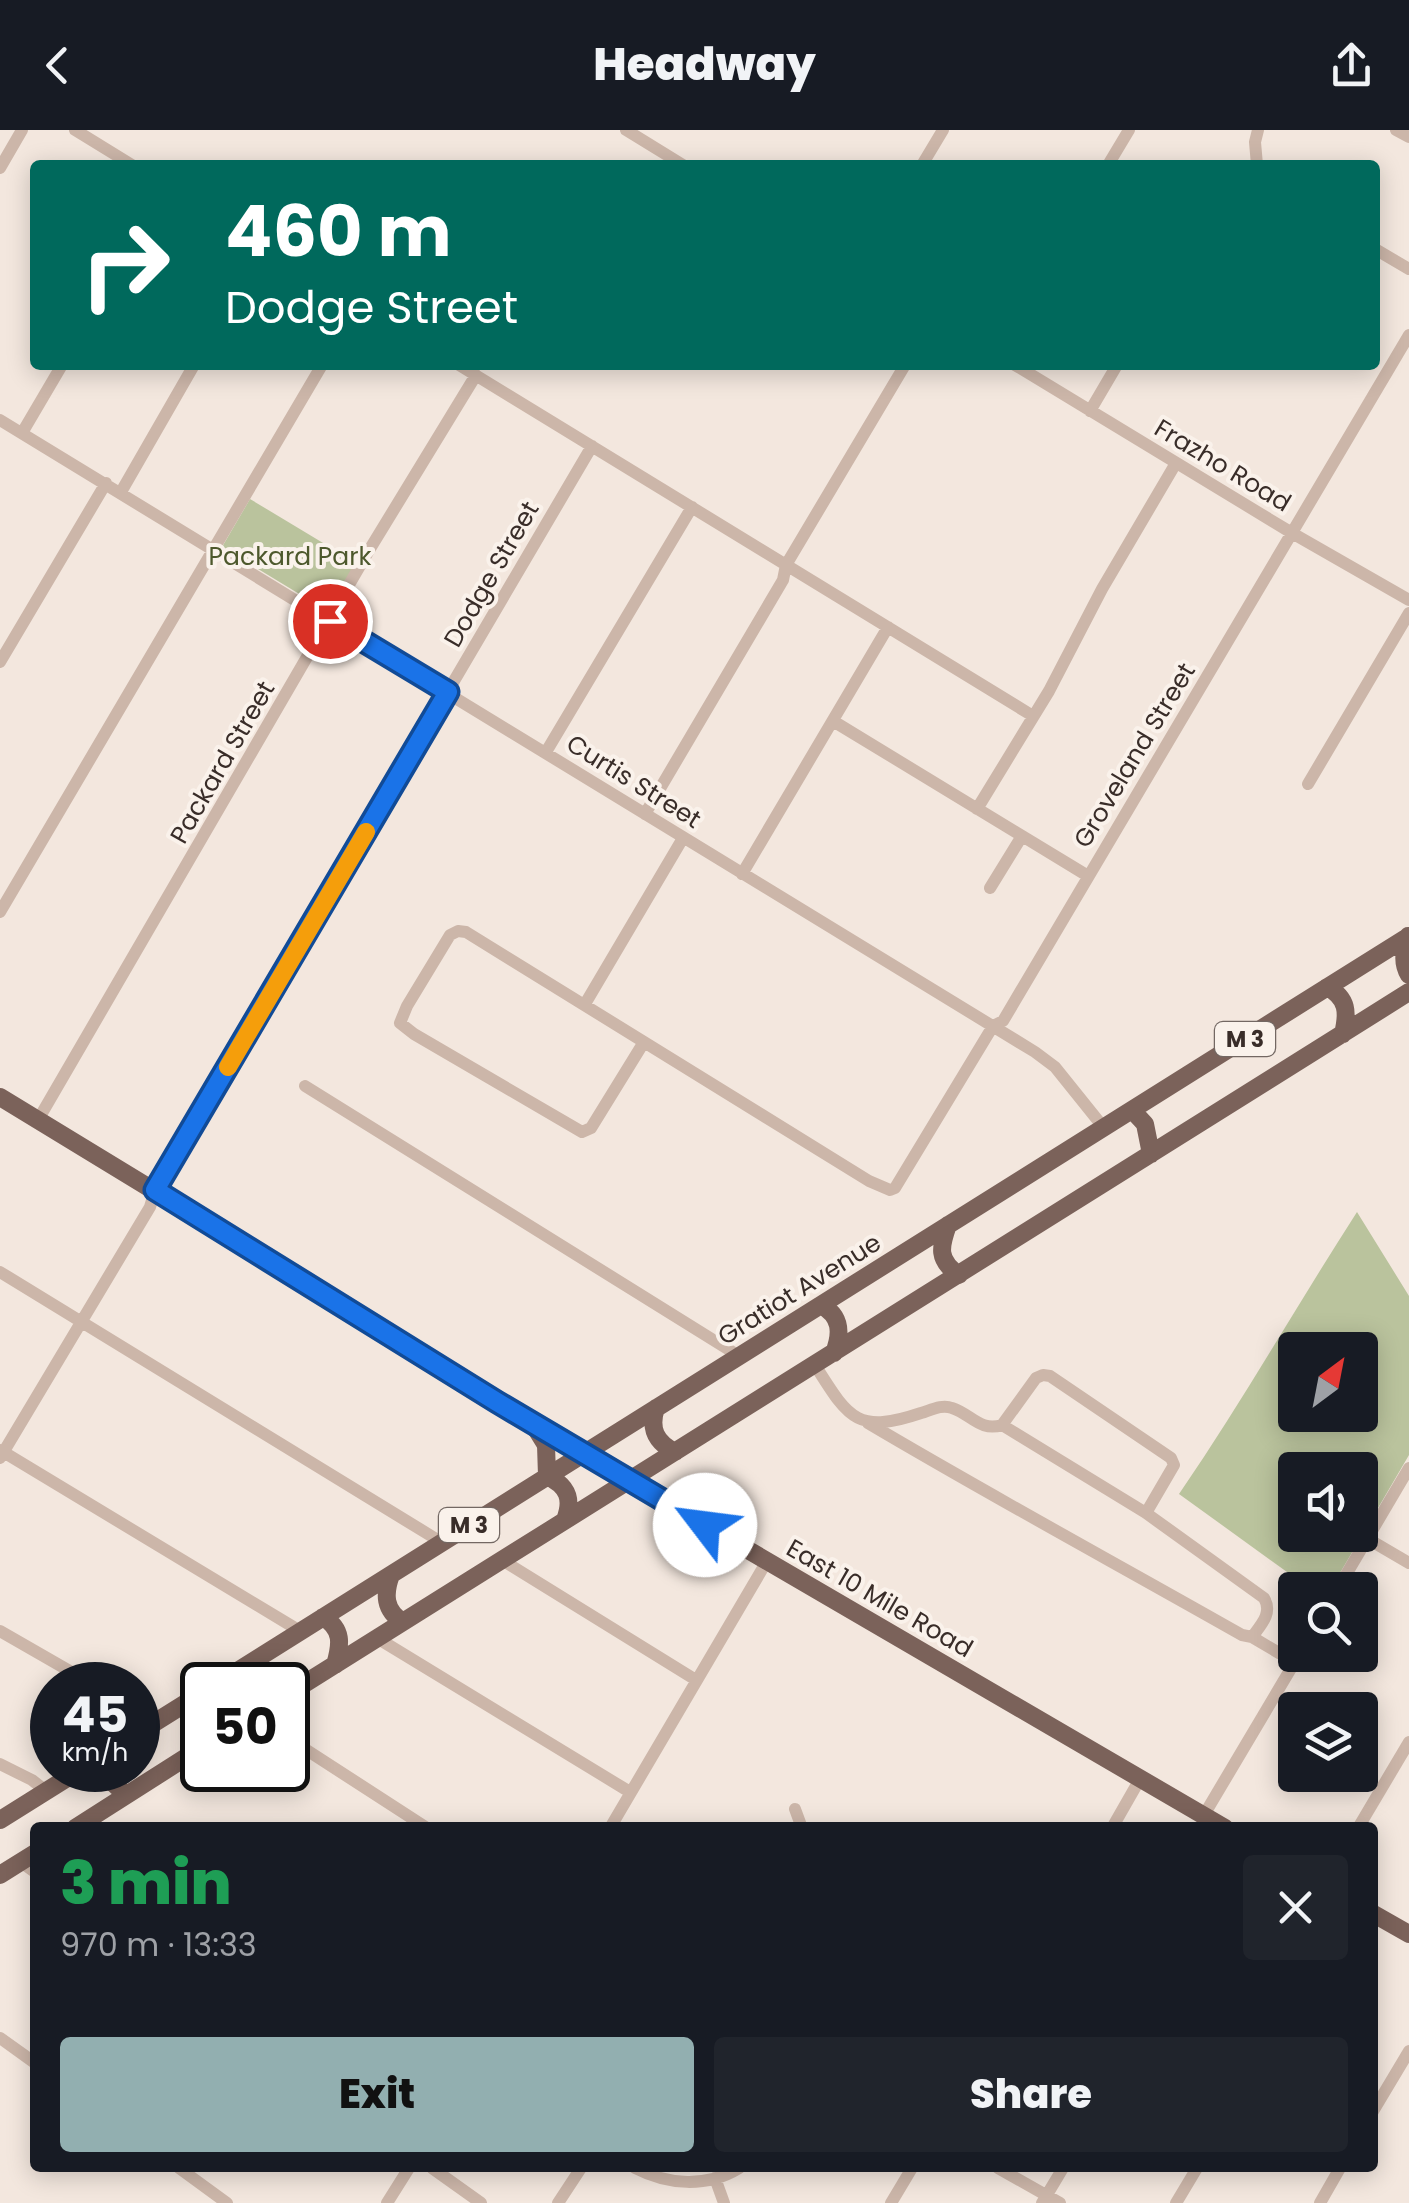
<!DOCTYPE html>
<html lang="en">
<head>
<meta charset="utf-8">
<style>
  :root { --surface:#171b24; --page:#20242c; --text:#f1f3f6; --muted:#9ea1a6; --accent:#92afb0 }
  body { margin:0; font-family:Poppins,sans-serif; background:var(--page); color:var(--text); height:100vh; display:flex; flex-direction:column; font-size:38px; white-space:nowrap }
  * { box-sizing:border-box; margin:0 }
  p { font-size:32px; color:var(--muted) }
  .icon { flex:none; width:55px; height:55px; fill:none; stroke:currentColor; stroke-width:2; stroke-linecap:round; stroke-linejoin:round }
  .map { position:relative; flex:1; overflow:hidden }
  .panel { position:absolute; left:30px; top:1692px; width:1348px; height:350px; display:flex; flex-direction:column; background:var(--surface); border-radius:10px; box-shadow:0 5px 25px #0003 }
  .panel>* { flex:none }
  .hud { position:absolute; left:30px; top:30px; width:1350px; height:210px; border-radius:10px; box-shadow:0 5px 25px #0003; background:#00695c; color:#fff; overflow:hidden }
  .needle { width:65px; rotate:32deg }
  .controls { position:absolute; left:1278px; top:1202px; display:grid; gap:20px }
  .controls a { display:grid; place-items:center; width:100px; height:100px; border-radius:10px; background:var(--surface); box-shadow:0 5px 25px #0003; font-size:50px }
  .speed { position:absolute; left:30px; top:1532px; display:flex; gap:20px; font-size:50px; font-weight:700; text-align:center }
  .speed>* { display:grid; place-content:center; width:130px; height:130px; border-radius:50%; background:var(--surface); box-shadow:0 5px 25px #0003; line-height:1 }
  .speed small { font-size:25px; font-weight:400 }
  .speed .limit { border:5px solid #111; border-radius:15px; background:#fff; color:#111 }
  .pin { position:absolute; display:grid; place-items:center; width:85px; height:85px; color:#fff; margin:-42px; border:5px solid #fff; border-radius:50%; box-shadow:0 2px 10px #0007 }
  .me { position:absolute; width:110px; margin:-55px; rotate:300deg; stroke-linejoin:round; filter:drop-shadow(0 0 8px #0008) }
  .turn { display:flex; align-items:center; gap:35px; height:210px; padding:0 30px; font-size:45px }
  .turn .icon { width:130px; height:130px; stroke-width:2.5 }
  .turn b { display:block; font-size:70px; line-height:85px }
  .round { display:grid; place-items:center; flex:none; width:105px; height:105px; border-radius:10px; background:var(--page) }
  .head { display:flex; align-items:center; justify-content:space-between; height:170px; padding:0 30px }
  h1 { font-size:60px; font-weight:800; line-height:75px; color:#1e9e55 }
  .cta { display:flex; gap:20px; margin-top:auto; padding:20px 30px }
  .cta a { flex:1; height:115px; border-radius:10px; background:var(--accent); color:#111; font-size:40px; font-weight:800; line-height:115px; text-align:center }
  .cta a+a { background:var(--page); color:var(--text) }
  header { display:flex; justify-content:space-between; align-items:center; height:130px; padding:0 30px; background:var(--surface); font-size:45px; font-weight:800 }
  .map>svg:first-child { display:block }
  .green { fill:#bac39d; fill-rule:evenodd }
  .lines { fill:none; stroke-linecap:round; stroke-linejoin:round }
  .minor { stroke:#ccb6a9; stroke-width:12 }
  .major { stroke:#7b625a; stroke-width:18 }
  .route-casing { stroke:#114b97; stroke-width:25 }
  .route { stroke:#1a73e8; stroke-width:18 }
  .slow { stroke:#f59e0b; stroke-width:18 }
  .labels { text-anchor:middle; stroke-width:8; stroke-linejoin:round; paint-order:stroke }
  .shield { fill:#faf2eb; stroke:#736863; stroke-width:2.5 }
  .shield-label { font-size:22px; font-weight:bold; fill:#392d29 }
  .street-label { font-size:25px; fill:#392d29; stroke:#faf2eb }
  .park-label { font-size:25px; fill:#4d582c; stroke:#faf2eb }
</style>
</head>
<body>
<header><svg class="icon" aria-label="back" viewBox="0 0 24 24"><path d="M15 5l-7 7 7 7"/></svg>Headway<svg class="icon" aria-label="share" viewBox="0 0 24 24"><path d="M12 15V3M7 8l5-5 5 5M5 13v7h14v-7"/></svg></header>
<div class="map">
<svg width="1409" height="2073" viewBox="0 0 1409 2073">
  <rect width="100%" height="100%" fill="#f3e7de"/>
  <path class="green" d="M250,369L358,434L329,482L222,417Z
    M1357,1082L1409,1166V1325L1330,1460H1312L1179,1364C1242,1272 1297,1175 1357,1082ZM1295,1220H1360V1285H1295ZM1295,1340H1360V1405H1295Z"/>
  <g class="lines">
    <path class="minor" d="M75,0L132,35
      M626,0L683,35
      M1396,0L1409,7
      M922,35L943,0
      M1108,35L1129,0
      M1257,35L1255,12L1258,0
      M0,38L22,0
      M1375,119L1409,139
      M459,235L1033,586
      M1015,235L1292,403L1409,470
      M1090,281L1117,235
      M0,290L1035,922L1055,937L1104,998
      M22,303L62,235
      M121,362L194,235
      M0,532L106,353
      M833,591L1088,746
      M546,622L692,377
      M1308,654L1409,483
      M977,679L1049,561L1102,459L1176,333
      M645,684L783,450L786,435L905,235
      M742,744L888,497
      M990,758L1022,706
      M0,782L322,235
      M585,874L683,708
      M644,912L591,998L582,1002L414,904L400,893L407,876L450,805L458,801L466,802L869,1051L890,1060L895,1058L993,896L1003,891L1409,205
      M305,956L739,1226
      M38,990L368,422L476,245
      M0,1142L441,1412
      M815,1235C848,1287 856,1305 921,1283C931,1280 942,1274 952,1278C971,1284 980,1302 1002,1295L1146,1383L1264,1468C1273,1483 1261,1495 1252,1507
      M868,1293C991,1366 1117,1434 1242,1505L1252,1507L1279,1523
      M1002,1295L1036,1248L1043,1245L1050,1246L1171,1328L1174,1335L1146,1383
      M0,1320L300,1501
      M0,1328L150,1077L155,1060L592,316
      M1368,1409L1409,1433
      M502,1430L696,1550
      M1337,1460L1409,1338
      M0,1501L94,1555
      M377,1508L630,1662
      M138,1578L158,1591
      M288,1608L427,1698
      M0,1634L32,1650L46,1661
      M795,1679L802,1698
      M1204,1685L1299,1525
      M610,1698L767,1431
      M1112,1698L1140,1649
      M1358,1698L1409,1612
      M21,1732L35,1742
      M0,1908L35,1933
      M1372,1983L1409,1921
      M179,2038L227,2073
      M432,2038L481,2073
      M635,2038C668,2055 706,2058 739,2038
      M998,2038L1060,2073
      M715,2048L724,2073
      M387,2073L409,2038
      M558,2073L581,2038
      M891,2073L912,2038
      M1042,2073L1063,2038
      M1176,2073L1197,2038
      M1320,2073L1340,2038"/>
    <path class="major" d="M1408,806C1405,820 1401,832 1409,845
      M1327,857C1348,868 1348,883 1343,904
      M0,967L647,1361L1225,1698
      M1132,980L1145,994L1151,1024
      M948,1095C940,1117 937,1130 959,1145
      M821,1175C841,1186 842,1202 834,1223
      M656,1278C649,1299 656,1312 675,1322
      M533,1294L546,1315L547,1346
      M547,1346C568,1356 573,1369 565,1390
      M391,1445C384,1464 384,1480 403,1492
      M323,1487C343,1499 341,1514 335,1535
      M215,1555L1409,806
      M288,1564L1409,862
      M138,1603L202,1563
      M110,1640L112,1652L126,1665
      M0,1690L80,1640
      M75,1698L202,1617
      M0,1745L35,1723
      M1372,1783L1409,1804"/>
  </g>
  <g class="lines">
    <g class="route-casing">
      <path id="route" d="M330,491L448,562L155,1060L497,1272L705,1395"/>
    </g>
    <use href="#route" class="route"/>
    <path class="slow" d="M228,937L366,702"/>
  </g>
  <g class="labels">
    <g class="shield">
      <rect x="1215" y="892" width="60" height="34" rx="8"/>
      <rect x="439" y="1378" width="60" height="34" rx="8"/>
    </g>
    <g class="shield-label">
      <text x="1245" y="917">M 3</text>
      <text x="469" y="1403">M 3</text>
    </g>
    <g class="street-label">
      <text transform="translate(1223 335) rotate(31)" y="9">Frazho Road</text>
      <text transform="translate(491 444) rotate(-60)" y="9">Dodge Street</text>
      <text transform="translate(1134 625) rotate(-59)" y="9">Groveland Street</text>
      <text transform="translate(222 632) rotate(-60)" y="9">Packard Street</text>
      <text transform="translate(634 651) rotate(32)" y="9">Curtis Street</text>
      <text transform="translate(799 1159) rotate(-32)" y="9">Gratiot Avenue</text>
      <text transform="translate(880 1468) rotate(30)" y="9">East 10 Mile Road</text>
    </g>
    <g class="park-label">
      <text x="290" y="435">Packard Park</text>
    </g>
  </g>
</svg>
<div class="controls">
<a><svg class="needle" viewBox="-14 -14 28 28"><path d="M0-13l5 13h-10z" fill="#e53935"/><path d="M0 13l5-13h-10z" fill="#9ea1a6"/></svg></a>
<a><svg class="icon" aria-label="sound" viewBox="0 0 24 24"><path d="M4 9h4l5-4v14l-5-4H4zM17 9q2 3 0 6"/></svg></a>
<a><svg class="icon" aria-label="search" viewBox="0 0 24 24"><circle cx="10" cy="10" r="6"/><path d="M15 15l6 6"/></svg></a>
<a><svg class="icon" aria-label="layers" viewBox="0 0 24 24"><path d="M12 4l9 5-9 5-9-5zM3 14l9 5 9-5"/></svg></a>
</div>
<div class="speed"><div>45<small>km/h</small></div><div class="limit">50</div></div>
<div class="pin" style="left:330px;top:491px;background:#d93025"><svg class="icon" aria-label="arrive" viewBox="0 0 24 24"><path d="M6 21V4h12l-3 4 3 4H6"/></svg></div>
<svg class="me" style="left:705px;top:1395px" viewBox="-20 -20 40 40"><circle r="19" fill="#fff"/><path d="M0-13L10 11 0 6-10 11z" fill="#1a73e8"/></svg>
<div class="hud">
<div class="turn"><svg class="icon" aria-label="right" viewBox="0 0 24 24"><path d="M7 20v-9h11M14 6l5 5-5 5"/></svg><div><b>460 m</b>Dodge Street</div></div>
</div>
<section class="panel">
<div class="head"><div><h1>3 min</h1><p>970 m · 13:33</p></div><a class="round"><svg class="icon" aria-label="close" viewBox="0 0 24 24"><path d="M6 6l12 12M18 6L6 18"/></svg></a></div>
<div class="cta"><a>Exit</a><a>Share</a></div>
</section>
</div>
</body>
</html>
